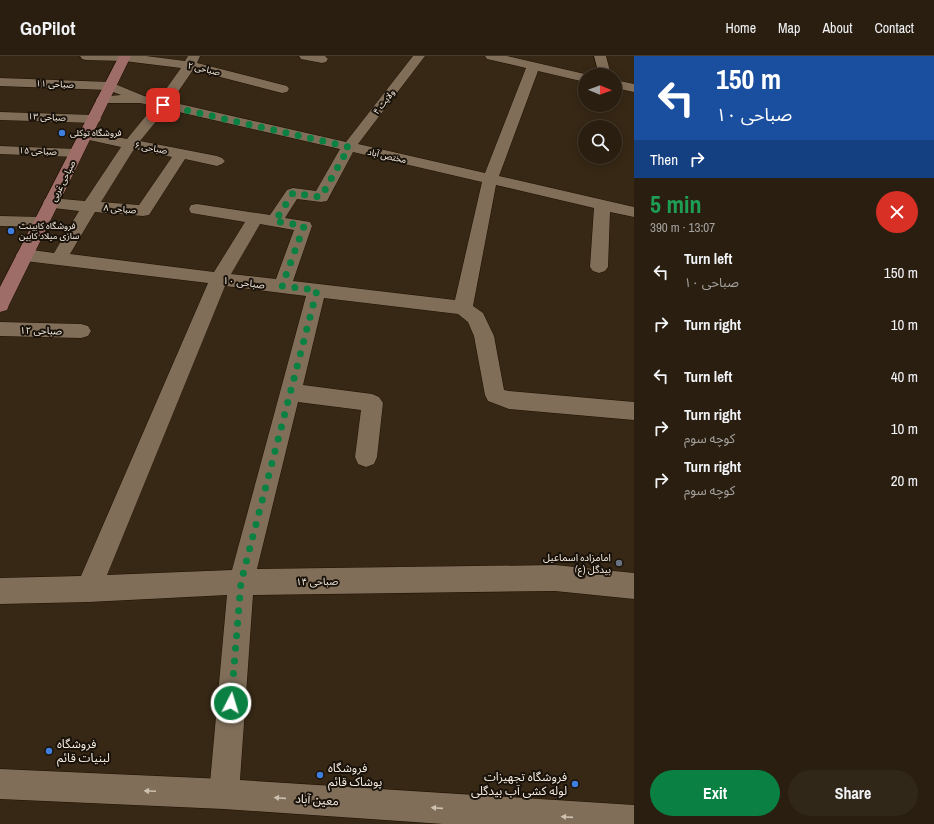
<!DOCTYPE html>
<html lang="en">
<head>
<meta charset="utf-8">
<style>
  :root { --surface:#291e10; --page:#312719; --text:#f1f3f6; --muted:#a5a29f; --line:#453c30; --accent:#0b8043 }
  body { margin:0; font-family:"Archivo Narrow","Noto Sans Arabic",sans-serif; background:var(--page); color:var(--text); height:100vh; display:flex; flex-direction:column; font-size:15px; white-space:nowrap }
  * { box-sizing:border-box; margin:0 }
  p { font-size:13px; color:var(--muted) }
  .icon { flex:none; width:22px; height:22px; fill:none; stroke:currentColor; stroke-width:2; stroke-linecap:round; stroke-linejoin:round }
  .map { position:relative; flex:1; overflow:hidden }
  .sheet { display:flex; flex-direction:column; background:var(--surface); width:300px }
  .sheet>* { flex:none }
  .hud { background:#1a4fa0; color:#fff; overflow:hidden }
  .needle { width:26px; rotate:91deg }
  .buttons { position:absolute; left:578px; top:12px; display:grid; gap:8px }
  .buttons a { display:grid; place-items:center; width:44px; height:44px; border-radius:50%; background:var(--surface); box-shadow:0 2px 10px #0003,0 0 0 1px var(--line); font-size:20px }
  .pin { position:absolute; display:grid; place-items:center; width:34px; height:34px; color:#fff; margin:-17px; border-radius:8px; box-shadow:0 2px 6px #0006 }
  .me { position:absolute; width:44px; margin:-22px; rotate:5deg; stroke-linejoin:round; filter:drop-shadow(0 0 3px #0008) }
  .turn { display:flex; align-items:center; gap:14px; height:84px; padding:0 16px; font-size:18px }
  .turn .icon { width:52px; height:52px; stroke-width:2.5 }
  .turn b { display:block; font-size:28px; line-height:34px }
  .then { display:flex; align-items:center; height:38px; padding:0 16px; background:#0003; gap:8px; font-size:15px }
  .round { display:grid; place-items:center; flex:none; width:42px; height:42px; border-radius:21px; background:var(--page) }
  .overview { display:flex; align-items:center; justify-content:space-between; height:68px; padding:0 16px }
  h1 { font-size:24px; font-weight:800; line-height:30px; color:#1e9e55 }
  .action { display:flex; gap:8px; margin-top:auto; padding:8px 16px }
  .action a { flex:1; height:46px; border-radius:24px; background:var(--accent); color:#fff; font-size:16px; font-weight:800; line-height:46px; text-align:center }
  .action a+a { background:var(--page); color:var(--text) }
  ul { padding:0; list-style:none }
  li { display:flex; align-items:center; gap:12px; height:52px; padding:0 16px }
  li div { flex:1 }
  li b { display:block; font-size:15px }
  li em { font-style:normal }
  header { display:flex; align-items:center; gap:24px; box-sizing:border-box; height:56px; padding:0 20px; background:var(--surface); border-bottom:1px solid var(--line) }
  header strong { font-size:19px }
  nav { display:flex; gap:22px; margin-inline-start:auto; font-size:14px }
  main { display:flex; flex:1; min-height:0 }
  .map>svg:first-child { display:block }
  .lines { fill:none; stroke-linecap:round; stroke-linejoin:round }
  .minor-casing { stroke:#1e1001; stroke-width:1 }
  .tertiary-casing { stroke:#1e1001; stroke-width:1 }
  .secondary-casing { stroke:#1e1001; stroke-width:1 }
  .minor { fill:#806e59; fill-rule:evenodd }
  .tertiary { fill:#806e59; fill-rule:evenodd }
  .secondary { fill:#9f6d67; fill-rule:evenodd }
  .oneway { fill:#cdc1b1 }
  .route { stroke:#0b8043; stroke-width:7; stroke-dasharray:0 12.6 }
  .shop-dot { fill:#3f7fe0; stroke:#19120a; stroke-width:1.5 }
  .worship-dot { fill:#6b7280; stroke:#19120a; stroke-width:1.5 }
  .labels { text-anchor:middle; stroke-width:4; stroke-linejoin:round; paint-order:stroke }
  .far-street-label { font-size:9px; fill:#f7ede1; stroke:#19120a }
  .far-poi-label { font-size:9px; fill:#f7ede1; stroke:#19120a; text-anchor:start }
  .street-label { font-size:10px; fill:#f7ede1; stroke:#19120a }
  .poi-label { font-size:10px; fill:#f7ede1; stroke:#19120a; text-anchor:end }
  .near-poi-label { font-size:12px; fill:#f7ede1; stroke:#19120a; text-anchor:start }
  .near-street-label { font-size:12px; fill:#f7ede1; stroke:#19120a }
</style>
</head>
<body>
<header>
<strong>GoPilot</strong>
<nav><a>Home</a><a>Map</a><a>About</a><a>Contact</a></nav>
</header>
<main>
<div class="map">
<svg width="634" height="768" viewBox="0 0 634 768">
  <rect width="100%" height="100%" fill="#372815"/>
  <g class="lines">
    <g class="minor-casing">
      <path id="minor" d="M80,0H146L185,5L188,0H200L197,7L287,30L289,33L287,36L282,37L193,14L171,46L346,86L413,0H425L358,88L485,117L526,12L487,3L485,0H507L589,19H585V26L538,15L499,120L634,151V161L610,156L608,211L605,215L599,217L593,215L590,211L594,152L496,129L473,250L483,257L494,280L504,334L509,335L634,346V364L509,353L488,345L485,339L474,280L468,266L458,258L324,242L303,329L372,338L379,341L383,347L377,401L374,408L366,411L358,408L355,401L361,354L298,346L257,513L555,509L634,517V543L555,535L253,539L239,738L235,749L224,753L213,749L209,738L227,539L89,546L0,548V522L81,520L208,227L25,205L19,203L16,199L19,195L25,193L54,197L79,155L45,151L43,147L45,143L51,142L85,145L121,91L80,82L78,79L80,76L85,75L127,83L154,50L140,47H98L96,44L98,41L121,39L108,34L0,30V22L110,26L144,40L159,43L181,12L124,5L86,4L82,3ZM166,53L340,93L316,135L293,132L287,134L270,159L197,148L191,149L189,153L191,157L245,166L214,216L70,198L95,156L143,160L149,159L185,103L217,110L222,108L225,105L222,102L217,100L140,85ZM134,93L172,101L139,149L101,146ZM353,96L482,126L455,244L293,225L312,170L310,166L285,162L297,143L321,146L327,145ZM260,168L294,174L276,223L231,218ZM225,230L306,240L232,514L107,519Z
        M299,0H325L328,3L326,6L322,7L301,3Z
        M594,0H606L611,19H599Z
        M615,24L634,28V36L615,32Z
        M0,56L94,59L99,60L101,63L99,66L94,67L0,64Z
        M0,90L76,93L81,94L83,97L81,100L76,101L0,98Z
        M0,160L42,161L48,162L50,166L48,170L42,171L0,170Z
        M0,266L81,268L88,270L91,275L88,280L81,282L0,280Z"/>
    </g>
    <g class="tertiary-casing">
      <path id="tertiary" d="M0,713L224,723L634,749V768H443L224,753L0,743Z"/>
    </g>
    <g class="secondary-casing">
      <path id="secondary" d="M119,0H131L9,249L7,254L0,256V231Z"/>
    </g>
    <use href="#minor" class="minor"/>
    <use href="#tertiary" class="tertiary"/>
    <use href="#secondary" class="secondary"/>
  </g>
  <defs><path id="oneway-solid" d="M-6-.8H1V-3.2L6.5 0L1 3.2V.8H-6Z"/></defs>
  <g class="oneway">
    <use href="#oneway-solid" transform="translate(150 735) rotate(-177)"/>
    <use href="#oneway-solid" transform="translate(280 742) rotate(-176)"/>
    <use href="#oneway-solid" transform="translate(437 752) rotate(-176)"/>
    <use href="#oneway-solid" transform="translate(567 761) rotate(-176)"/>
  </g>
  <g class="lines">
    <path class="route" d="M163,49L349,91L321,141L293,137L275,165L304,170L282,230L317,234L241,526L231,647"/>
  </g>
  <g class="shop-dot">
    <circle cx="62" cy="77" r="4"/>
    <circle cx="11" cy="175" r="4"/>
    <circle cx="49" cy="695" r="4"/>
    <circle cx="320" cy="719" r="4"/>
    <circle cx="575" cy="728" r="4"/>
  </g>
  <circle class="worship-dot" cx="619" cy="507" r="4"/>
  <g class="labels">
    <g class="far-street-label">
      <text transform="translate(204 13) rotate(13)" y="3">صباحی ۲</text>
      <text transform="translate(55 28) rotate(2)" y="3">صباحی ۱۱</text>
      <text transform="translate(384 46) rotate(-52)" y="3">ولایت ۴</text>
      <text transform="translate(47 61) rotate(2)" y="3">صباحی ۱۳</text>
      <text transform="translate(151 92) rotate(10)" y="3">صباحی ۶</text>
      <text transform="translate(38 95) rotate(2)" y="3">صباحی ۱۵</text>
      <text transform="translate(387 100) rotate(13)" y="3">مختص آباد</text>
      <text transform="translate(63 125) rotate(-63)" y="3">صباحی غربی</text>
      <text transform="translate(120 153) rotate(5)" y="3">صباحی ۸</text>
    </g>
    <g class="far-poi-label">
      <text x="70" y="80">فروشگاه توکلی</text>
      <text x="19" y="173">فروشگاه کابینت<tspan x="19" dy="10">سازی میلاد کابین</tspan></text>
    </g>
    <g class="street-label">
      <text transform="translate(244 226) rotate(7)" y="4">صباحی ۱۰</text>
      <text transform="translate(41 274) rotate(1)" y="4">صباحی ۱۲</text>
      <text transform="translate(317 525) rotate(-1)" y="4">صباحی ۱۴</text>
    </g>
    <g class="poi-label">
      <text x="611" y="505">امامزاده اسماعیل<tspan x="611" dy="12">(ع) بیدگل</tspan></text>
    </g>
    <g class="near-poi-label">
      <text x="57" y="692">فروشگاه<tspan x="57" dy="14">لبنیات قائم</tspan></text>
      <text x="328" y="716">فروشگاه<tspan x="328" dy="14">پوشاک قائم</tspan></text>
      <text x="567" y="725" text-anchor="end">فروشگاه تجهیزات<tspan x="567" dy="14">لوله کشی آب بیدگلی</tspan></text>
    </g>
    <g class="near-street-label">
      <text transform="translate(317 744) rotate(4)" y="4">معین آباد</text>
    </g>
  </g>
</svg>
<div class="buttons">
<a><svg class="needle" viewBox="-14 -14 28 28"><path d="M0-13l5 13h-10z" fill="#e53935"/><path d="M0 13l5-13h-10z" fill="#a5a29f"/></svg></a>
<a><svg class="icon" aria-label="search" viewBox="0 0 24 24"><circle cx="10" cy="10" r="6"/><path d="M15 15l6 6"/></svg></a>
</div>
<div class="pin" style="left:163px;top:49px;background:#d93025"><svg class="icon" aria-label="arrive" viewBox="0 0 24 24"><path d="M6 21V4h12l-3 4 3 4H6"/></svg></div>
<svg class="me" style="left:231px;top:647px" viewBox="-20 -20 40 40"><circle r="17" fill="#0b8043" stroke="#fff" stroke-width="3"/><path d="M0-11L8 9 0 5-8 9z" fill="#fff"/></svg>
</div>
<section class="sheet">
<div class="hud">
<div class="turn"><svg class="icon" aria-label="left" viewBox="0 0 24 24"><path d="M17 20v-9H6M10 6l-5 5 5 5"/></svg><div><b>150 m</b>صباحی ۱۰</div></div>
<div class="then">Then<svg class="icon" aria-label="right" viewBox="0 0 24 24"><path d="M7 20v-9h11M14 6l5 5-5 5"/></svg></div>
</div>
<div class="overview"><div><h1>5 min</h1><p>390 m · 13:07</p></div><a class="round" style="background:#d93025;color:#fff"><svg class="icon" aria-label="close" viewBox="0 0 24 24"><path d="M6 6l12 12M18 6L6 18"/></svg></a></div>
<ul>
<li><svg class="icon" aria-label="left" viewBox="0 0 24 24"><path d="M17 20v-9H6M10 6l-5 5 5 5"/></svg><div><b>Turn left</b><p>صباحی ۱۰</p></div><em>150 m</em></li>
<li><svg class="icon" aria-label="right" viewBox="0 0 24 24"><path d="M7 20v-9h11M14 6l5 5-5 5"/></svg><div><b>Turn right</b></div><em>10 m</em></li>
<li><svg class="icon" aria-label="left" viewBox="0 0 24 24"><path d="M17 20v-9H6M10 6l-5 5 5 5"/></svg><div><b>Turn left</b></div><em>40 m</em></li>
<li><svg class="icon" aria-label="right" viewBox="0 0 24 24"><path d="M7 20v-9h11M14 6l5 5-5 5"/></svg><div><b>Turn right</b><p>کوچه سوم</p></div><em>10 m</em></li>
<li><svg class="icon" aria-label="right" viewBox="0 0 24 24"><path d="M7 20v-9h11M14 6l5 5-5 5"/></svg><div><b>Turn right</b><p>کوچه سوم</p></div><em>20 m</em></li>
</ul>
<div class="action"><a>Exit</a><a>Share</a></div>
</section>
</main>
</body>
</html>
